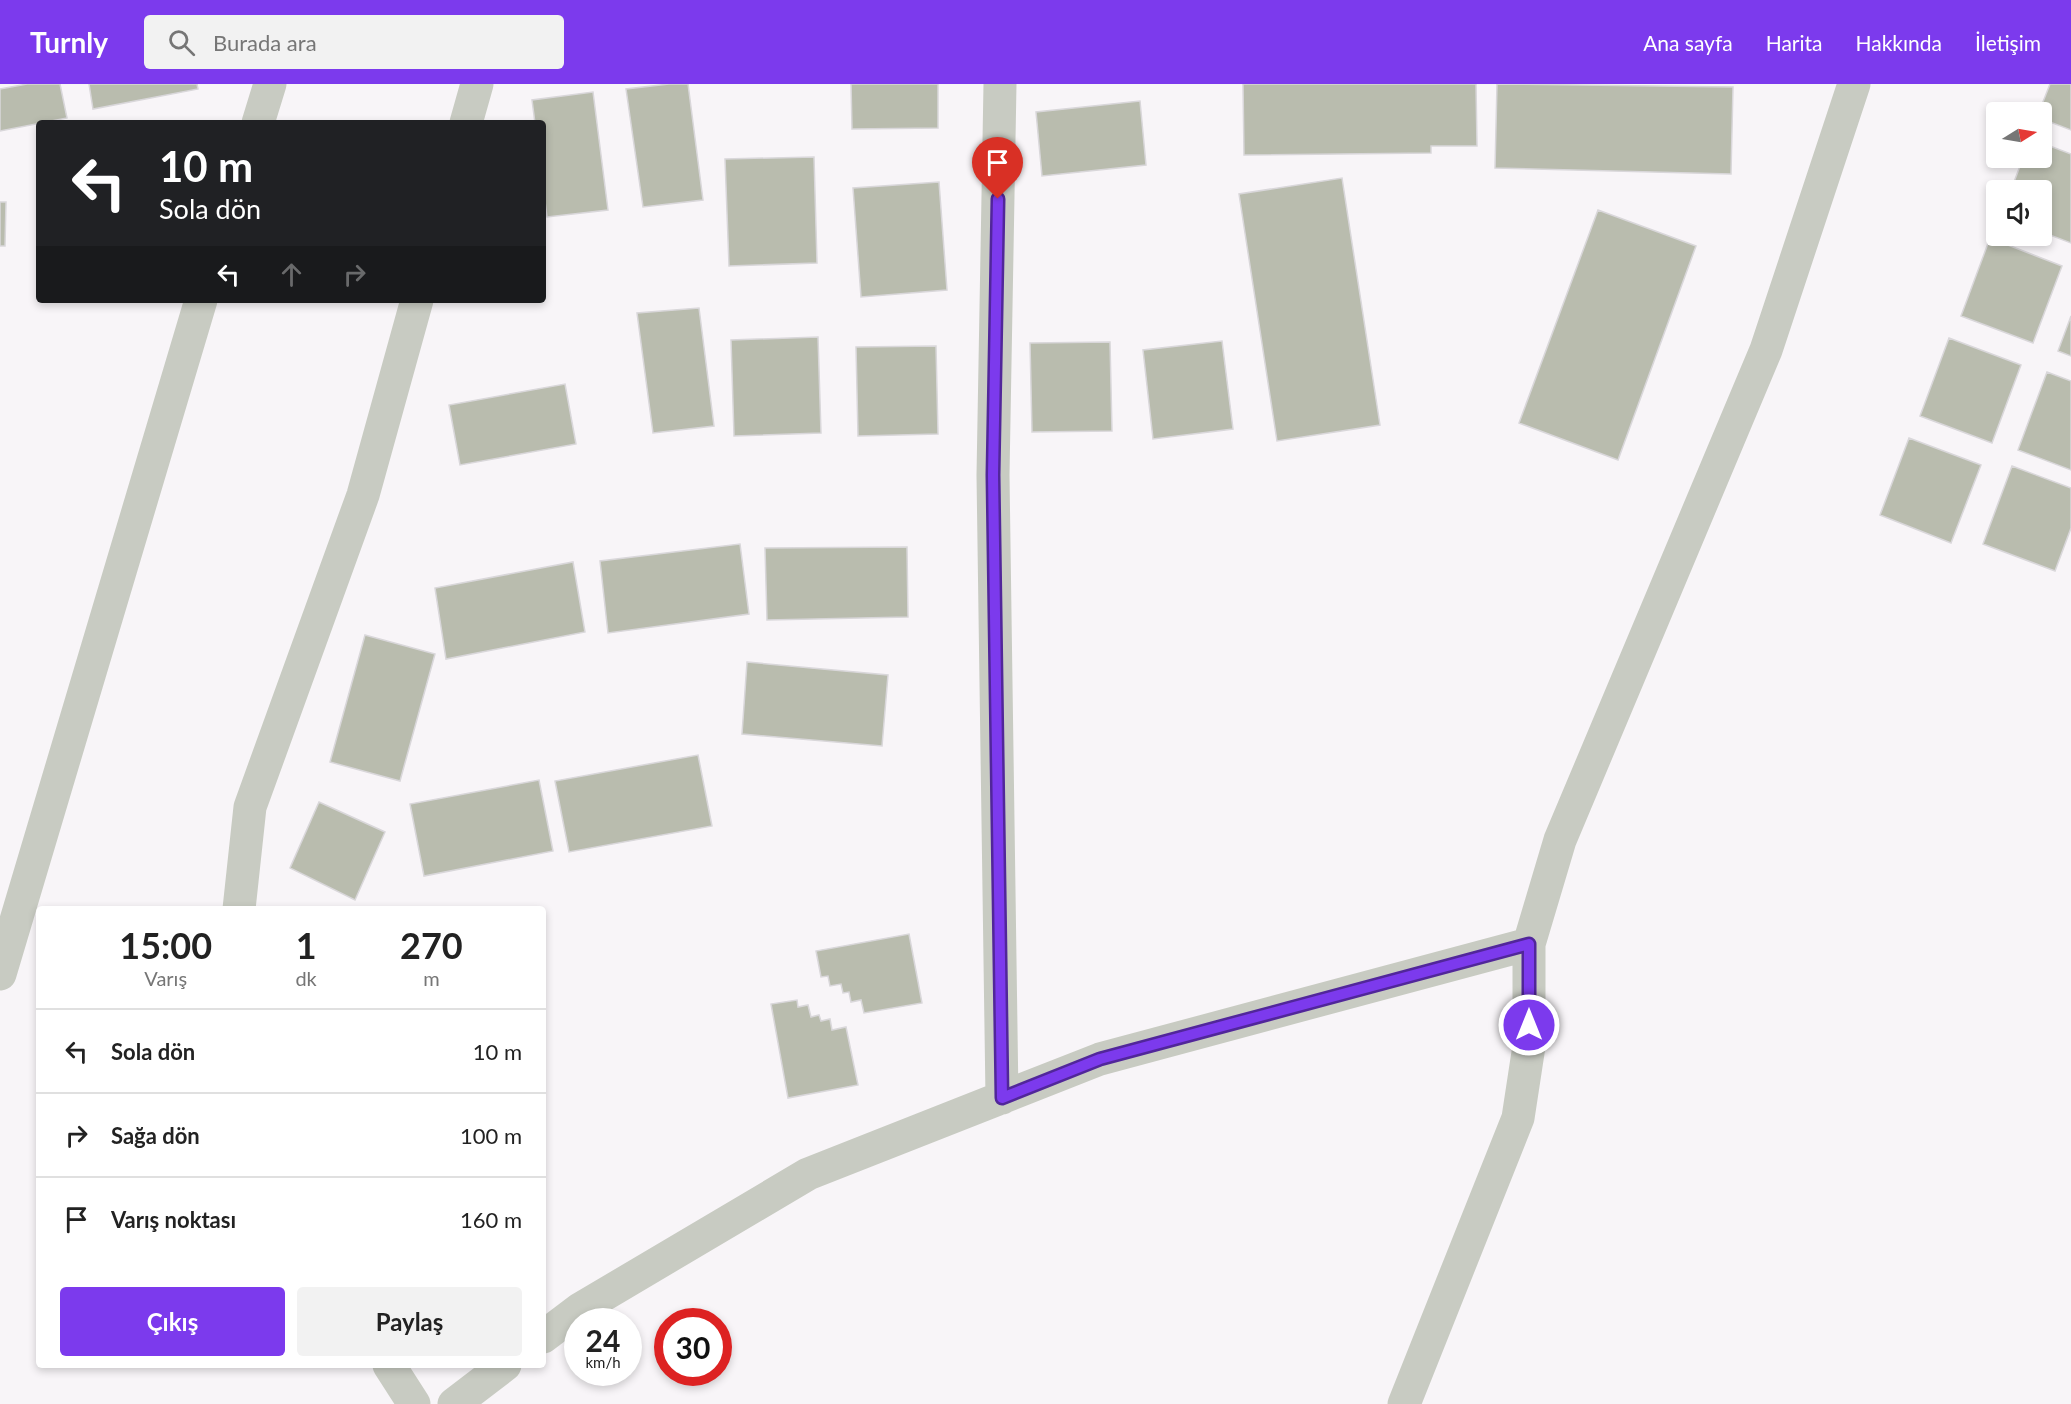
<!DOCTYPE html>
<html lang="tr">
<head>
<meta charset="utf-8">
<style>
  :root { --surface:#fff; --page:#f2f2f2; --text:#222; --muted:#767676; --line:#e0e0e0; --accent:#7c3aed }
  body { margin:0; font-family:Lato,sans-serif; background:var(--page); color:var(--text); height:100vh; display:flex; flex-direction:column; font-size:22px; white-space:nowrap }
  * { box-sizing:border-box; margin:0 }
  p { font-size:20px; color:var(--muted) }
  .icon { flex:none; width:33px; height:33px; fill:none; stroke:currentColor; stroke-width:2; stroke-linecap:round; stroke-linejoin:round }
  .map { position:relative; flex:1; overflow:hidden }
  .drawer { position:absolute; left:36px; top:822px; width:510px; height:462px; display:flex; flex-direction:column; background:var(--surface); border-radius:6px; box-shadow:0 3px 9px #0003 }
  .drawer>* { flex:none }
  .guide { position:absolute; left:36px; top:36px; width:510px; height:183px; border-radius:6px; box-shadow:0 3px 9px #0003; background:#202124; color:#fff; overflow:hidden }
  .needle { width:39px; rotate:79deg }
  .tools { position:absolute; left:1986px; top:18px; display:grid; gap:12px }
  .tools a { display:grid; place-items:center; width:66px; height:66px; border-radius:6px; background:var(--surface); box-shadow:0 3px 9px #0003; font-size:30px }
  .speed { position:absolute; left:564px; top:1224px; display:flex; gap:12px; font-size:30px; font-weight:700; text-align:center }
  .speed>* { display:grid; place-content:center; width:78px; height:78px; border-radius:50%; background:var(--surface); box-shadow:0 3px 9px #0003; line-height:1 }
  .speed small { font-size:15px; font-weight:400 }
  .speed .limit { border:9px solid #d22; background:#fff; color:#111 }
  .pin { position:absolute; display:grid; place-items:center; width:51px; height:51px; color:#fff; margin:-62px -26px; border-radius:50% 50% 50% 0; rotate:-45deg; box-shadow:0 0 6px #0007 }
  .pin .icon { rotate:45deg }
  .me { position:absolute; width:66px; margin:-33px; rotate:0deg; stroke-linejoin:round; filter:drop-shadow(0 0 4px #0008) }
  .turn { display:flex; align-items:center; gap:21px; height:126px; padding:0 24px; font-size:27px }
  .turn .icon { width:78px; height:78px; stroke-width:2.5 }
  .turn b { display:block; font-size:42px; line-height:51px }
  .lanes { display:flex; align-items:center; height:57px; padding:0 24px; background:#0003; justify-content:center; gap:30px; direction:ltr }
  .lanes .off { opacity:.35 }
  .eta { display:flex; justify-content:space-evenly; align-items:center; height:102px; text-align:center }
  .eta b { font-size:36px; font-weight:700; line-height:42px }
  .action { display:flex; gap:12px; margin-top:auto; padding:12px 24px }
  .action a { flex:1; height:69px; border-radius:6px; background:var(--accent); color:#fff; font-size:24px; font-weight:700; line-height:69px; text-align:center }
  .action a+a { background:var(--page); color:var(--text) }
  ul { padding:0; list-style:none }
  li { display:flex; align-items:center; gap:18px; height:84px; padding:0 24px; border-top:2px solid var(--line) }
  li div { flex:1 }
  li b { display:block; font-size:22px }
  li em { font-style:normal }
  header { display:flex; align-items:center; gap:36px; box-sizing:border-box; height:84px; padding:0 30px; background:var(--accent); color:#fff }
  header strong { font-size:28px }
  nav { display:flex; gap:33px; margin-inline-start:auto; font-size:21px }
  .search { width:420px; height:54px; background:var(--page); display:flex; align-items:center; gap:15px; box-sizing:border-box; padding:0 21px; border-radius:6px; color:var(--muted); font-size:22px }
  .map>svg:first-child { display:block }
  .building { fill:#b9bcae; stroke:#d9d7da; stroke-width:1.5 }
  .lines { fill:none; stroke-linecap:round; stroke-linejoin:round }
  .minor { stroke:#c8cbc2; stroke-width:33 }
  .route-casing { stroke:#51269a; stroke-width:15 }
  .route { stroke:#7c3aed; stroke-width:10 }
</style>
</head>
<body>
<header>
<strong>Turnly</strong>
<div class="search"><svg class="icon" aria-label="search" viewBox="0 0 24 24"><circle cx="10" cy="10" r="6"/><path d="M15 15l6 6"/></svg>Burada ara</div>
<nav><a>Ana sayfa</a><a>Harita</a><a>Hakkında</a><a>İletişim</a></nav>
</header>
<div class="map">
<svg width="2071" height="1320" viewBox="0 0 2071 1320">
  <rect width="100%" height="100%" fill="#f8f5f8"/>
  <path class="building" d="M27,0H60L67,34L0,47V5Z
    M89,0H197L198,5L93,25Z
    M669,0H688L703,116L643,123L626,5Z
    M851,0H938V44L852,45Z
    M1243,0H1476L1477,62H1431V69L1244,71Z
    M1497,0L1733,3L1731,90L1495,84Z
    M2050,0H2071V46L2042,35V28H2039Z
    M593,8L608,126L547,133L543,101V39H535L532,16Z
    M1140,17L1146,81L1042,92L1036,28Z
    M2042,59L2071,70V159L2042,148V106H2011L2023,74H2042Z
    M814,73L817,179L729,182L725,75Z
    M1342,94L1380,341L1277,357L1239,110Z
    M939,98L947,206L861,213L853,104Z
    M0,118H6L5,162H0Z
    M1598,126L1696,162L1618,376L1519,339Z
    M1990,154L2062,182L2033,259L1961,232Z
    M699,224L714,342L653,349L637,229Z
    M2071,232V272L2058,267Z
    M818,253L821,349L734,352L731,256Z
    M1949,254L2021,281L1992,359L1920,332Z
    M1222,257L1233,345L1153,355L1143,266Z
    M1110,258L1112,347L1032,348L1030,259Z
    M936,262L938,350L858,352L856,263Z
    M2047,288L2071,297V386L2018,366Z
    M565,300L576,360L460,381L449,321Z
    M1909,354L1981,381L1951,459L1880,431Z
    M2012,382L2071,404V444L2055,487L1983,460Z
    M740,460L749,530L608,549L600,477Z
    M907,463L908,533L767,536L765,464Z
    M573,478L585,548L446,575L435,504Z
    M365,551L435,570L400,697L330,678Z
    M747,578L888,591L882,662L742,650Z
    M698,671L712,742L569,768L555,697Z
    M539,696L553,767L424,792L410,720Z
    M319,718L385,748L355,816L290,784Z
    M909,850L922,919L864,929L861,916L851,918L849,908L843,909L841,900L830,902L828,892L821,893L816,867Z
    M797,916L798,923L808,921L811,933L819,931L821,937L830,935L832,946L846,943L858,1001L788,1014L771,920Z"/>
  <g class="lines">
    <path class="minor" d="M1000,0L993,391L1002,1014
      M258,39L270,0
      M466,39L477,0
      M239,825L250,723L363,411L417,216
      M0,890L201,216
      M543,1253L580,1225L808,1090L1100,975L1529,860
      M389,1281L414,1320
      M454,1320L505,1281
      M1404,1320L1518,1034L1529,962V860L1560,756L1766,266L1854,0"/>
  </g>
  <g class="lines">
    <g class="route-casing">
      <path id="route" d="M998,115L993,391L1002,1014L1100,975L1529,860V941"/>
    </g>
    <use href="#route" class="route"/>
  </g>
</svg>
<div class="tools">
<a><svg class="needle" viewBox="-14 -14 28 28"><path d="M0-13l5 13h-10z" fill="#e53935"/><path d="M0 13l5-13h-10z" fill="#767676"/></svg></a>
<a><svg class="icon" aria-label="sound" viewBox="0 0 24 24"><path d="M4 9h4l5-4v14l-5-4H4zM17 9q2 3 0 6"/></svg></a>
</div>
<div class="speed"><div>24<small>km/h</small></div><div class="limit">30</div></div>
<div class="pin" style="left:998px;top:115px;background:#d93025"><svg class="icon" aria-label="arrive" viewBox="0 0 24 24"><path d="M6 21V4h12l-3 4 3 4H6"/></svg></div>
<svg class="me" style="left:1529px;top:941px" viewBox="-20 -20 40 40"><circle r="17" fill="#7c3aed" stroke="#fff" stroke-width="3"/><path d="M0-11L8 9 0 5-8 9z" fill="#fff"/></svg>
<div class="guide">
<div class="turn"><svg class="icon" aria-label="left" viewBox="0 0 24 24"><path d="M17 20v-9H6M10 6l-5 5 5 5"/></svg><div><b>10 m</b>Sola dön</div></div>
<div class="lanes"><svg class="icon" aria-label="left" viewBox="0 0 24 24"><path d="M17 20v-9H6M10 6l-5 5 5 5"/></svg><svg class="icon off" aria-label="ahead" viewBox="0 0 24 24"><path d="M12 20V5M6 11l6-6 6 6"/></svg><svg class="icon off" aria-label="right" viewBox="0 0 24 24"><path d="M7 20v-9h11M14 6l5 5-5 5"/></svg></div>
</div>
<section class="drawer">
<div class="eta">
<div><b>15:00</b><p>Varış</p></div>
<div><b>1</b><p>dk</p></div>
<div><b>270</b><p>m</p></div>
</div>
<ul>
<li><svg class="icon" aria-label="left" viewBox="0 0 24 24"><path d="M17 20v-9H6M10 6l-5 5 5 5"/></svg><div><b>Sola dön</b></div><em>10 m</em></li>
<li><svg class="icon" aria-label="right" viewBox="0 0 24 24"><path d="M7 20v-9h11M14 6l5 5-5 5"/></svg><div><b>Sağa dön</b></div><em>100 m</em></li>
<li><svg class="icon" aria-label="arrive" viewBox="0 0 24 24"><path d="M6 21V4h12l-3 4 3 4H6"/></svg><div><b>Varış noktası</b></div><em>160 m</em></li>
</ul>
<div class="action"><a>Çıkış</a><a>Paylaş</a></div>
</section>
</div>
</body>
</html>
